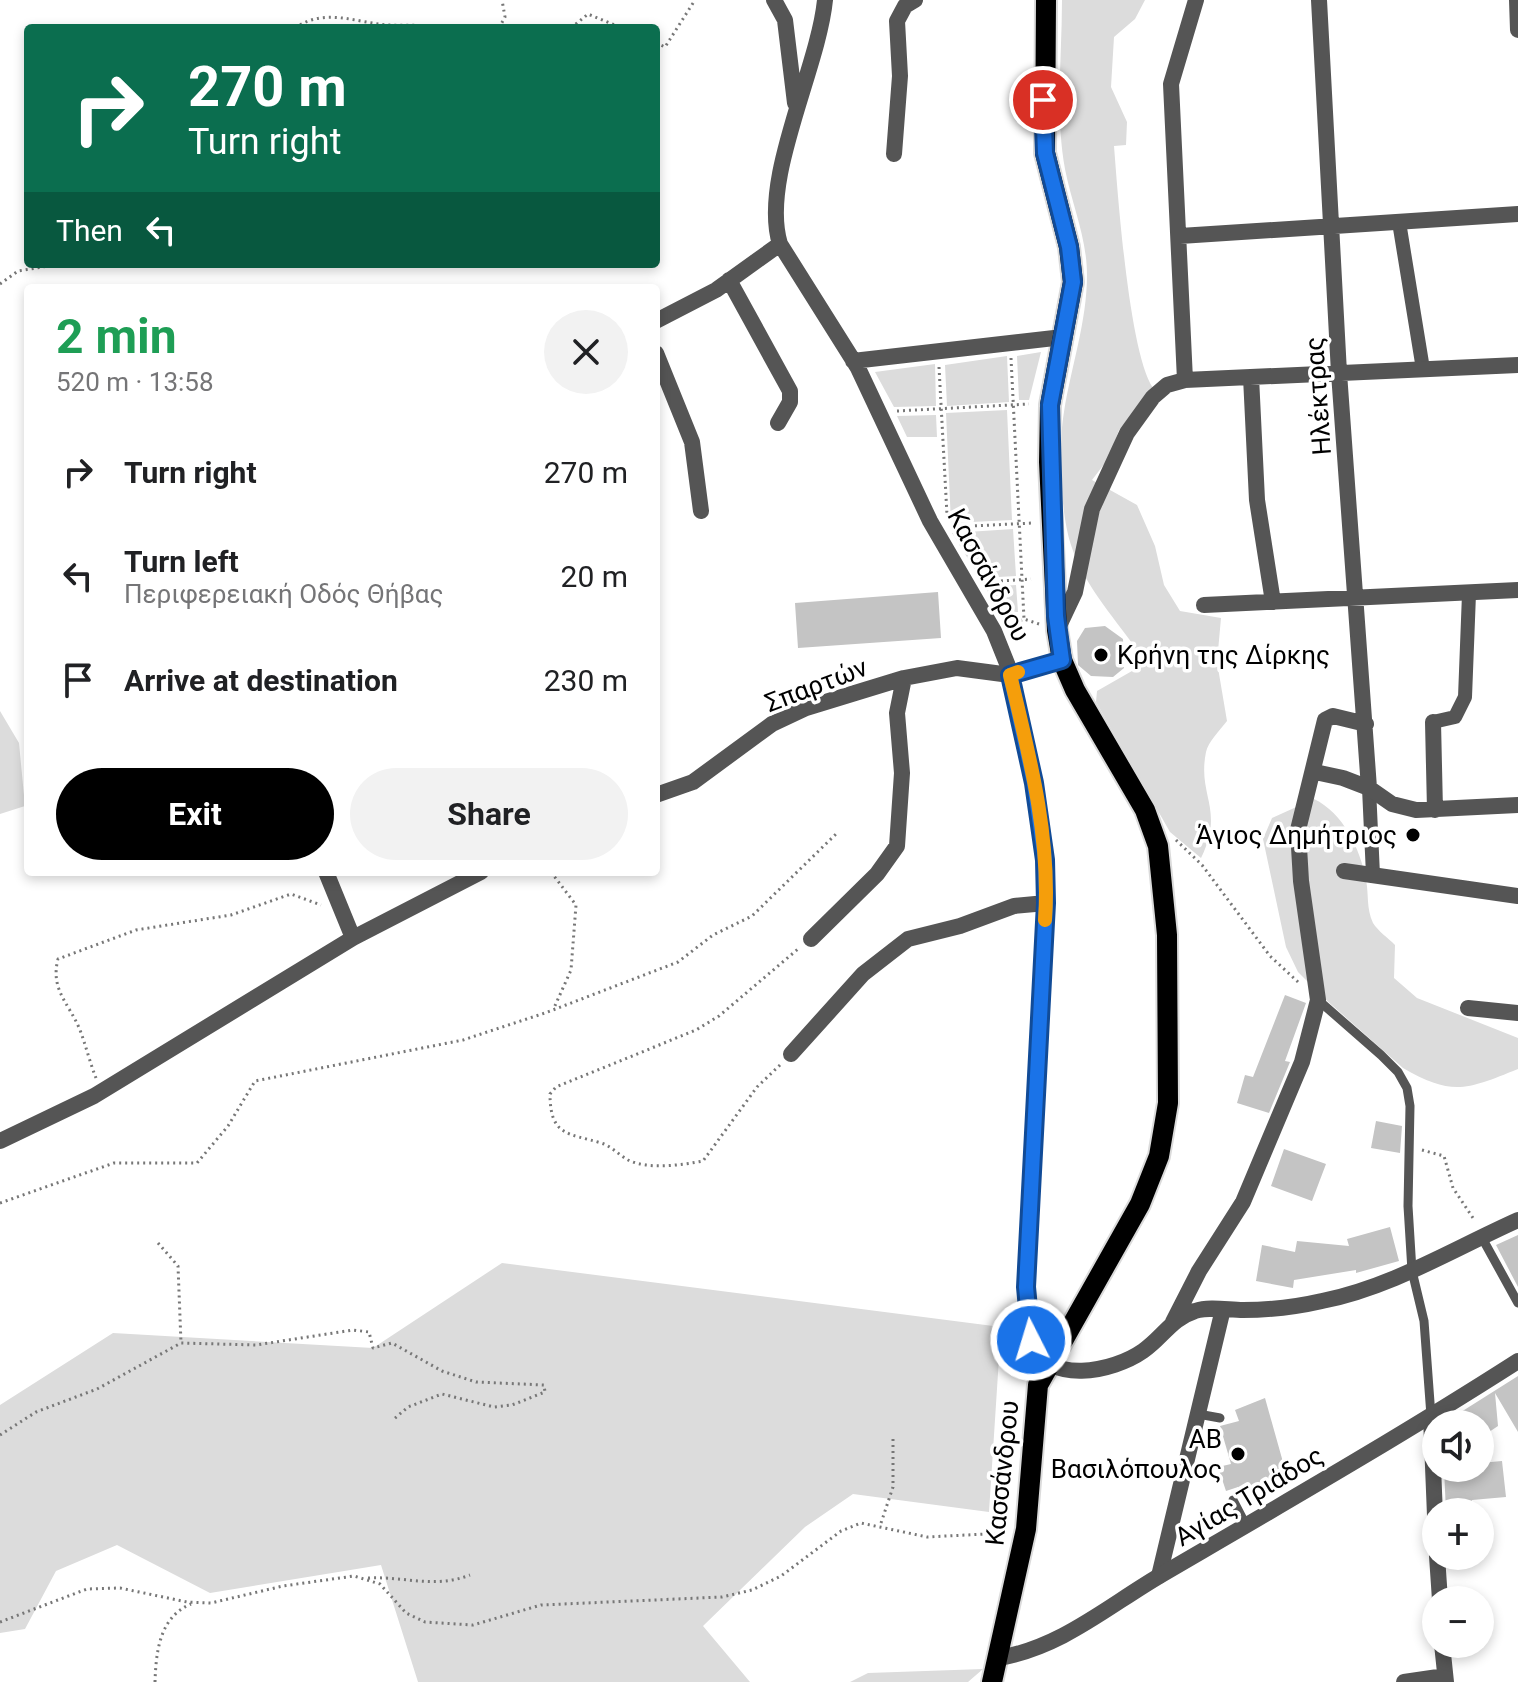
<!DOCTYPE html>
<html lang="en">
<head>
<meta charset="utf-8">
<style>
  :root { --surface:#fff; --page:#f2f2f2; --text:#202124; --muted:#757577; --accent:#000 }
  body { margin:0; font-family:Roboto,sans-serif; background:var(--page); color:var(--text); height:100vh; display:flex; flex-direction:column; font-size:30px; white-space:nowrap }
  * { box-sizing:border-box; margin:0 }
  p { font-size:26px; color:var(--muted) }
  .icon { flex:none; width:44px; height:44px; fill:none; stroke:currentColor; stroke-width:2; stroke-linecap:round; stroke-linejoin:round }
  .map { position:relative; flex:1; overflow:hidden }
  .sheet { position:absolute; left:24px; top:284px; width:636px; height:592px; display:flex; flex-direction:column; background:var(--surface); border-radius:8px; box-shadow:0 4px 12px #0003 }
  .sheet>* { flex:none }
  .hud { position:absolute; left:24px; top:24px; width:636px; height:244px; border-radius:8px; box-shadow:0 4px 12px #0003; background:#0b6e4f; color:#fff; overflow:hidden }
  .fabs { position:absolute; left:1422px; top:1410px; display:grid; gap:16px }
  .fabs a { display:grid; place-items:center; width:72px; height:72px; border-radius:50%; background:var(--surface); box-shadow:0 4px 12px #0003; font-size:40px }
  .pin { position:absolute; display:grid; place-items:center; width:68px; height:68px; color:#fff; margin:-34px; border:4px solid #fff; border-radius:50%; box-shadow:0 2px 8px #0007 }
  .me { position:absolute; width:88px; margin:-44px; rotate:355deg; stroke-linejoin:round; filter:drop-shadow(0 0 6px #0008) }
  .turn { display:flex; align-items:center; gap:28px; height:168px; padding:0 32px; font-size:36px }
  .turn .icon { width:104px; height:104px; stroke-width:2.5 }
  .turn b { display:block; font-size:56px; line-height:68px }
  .then { display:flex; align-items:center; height:76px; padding:0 32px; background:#0003; gap:16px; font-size:30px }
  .round { display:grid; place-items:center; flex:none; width:84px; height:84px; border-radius:42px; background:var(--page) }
  .head { display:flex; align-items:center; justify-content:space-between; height:136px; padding:0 32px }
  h1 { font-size:48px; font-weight:700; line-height:60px; color:#1e9e55 }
  .primary-button { display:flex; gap:16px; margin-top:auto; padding:16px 32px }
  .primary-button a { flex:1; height:92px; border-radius:48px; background:var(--accent); color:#fff; font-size:32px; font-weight:700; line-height:92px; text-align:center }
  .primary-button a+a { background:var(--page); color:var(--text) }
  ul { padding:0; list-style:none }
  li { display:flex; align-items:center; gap:24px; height:104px; padding:0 32px }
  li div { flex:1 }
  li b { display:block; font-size:30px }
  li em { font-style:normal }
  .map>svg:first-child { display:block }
  .green { fill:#dcdcdc }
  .building { fill:#c4c4c4 }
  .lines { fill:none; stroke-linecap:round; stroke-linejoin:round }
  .primary-casing { stroke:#dbdbdb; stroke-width:24 }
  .path { stroke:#777; stroke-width:3; stroke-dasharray:2 4; stroke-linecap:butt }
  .service { stroke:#555; stroke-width:9 }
  .pedestrian { stroke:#555; stroke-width:14 }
  .minor { stroke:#555; stroke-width:16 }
  .tertiary { stroke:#555; stroke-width:16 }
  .primary { stroke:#000; stroke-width:20 }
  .route-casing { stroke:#114b97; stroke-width:20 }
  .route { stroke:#1a73e8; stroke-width:14 }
  .slow { stroke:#f59e0b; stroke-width:14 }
  .poi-dot { fill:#000; stroke:#fff; stroke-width:3 }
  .labels { text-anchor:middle; stroke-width:7; stroke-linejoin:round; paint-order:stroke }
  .street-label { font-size:26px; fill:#000; stroke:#fff }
  .poi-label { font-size:26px; fill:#000; stroke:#fff; text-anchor:end }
</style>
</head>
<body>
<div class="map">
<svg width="1518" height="1682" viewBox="0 0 1518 1682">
  <rect width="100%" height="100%" fill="#fff"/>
  <path class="green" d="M1062,0H1145L1135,19L1114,37L1111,87L1127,122L1126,145L1114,146C1118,196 1129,352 1153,388L1119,430L1108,459L1092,480L1137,505L1155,546L1164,585L1180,611L1221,618L1217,662L1227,721C1220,730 1208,742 1206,752C1197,796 1225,809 1201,858L1170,832L1096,702L1097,691L1132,671L1135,647C1112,615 1083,583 1071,545C1060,511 1058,447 1064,412C1071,367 1087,322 1087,275C1087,238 1072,205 1065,169C1055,114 1062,56 1062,0Z
    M1041,352L1029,400H1019L1017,356Z
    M1007,356L1009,402L947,406L945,365Z
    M935,364L936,406L894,407L875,372Z
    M1007,410L1012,520L951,523L946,413Z
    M936,415L937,437H907L897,416Z
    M1013,529L1016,576L980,578L952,533Z
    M1016,585L1018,612L1001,613L985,587Z
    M0,711L19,743L25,806L0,814Z
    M1314,799C1343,813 1360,848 1366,880C1369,895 1366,908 1373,923C1378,931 1388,938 1395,945L1394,978L1417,998L1518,1038V1069C1468,1089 1453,1097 1403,1068L1325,999L1298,972L1286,947L1263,839L1272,818Z
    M502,1263L1001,1327L989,1512L853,1494L805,1527L703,1626L750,1682H418L381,1565L210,1593L117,1545L56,1571L25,1629L0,1633V1405L113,1333L373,1348Z
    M983,1669L968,1682H850L868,1673Z"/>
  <path class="building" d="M938,592L941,638L798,648L795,603Z
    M1105,626L1123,639L1124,668L1113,677L1091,676L1078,665L1077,641L1085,628Z
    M1285,995L1306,1003L1285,1061L1290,1062L1269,1113L1237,1103L1245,1075L1253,1077Z
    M1376,1121L1402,1126L1400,1153L1371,1148Z
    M1284,1149L1326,1164L1312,1201L1271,1186Z
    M1390,1227L1399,1261L1356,1273V1270L1294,1280L1293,1288L1256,1281L1262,1245L1295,1252L1297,1241L1349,1246L1347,1239Z
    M1518,1235V1287L1496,1245Z
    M1518,1376V1432L1495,1393L1498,1426L1480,1438V1424H1442Z
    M1265,1398L1288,1480L1239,1493L1238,1487L1226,1491L1218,1467L1231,1464L1220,1426L1239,1421L1235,1410Z
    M1502,1461L1506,1497L1472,1500V1511L1446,1512L1444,1468H1480V1463Z"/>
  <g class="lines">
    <g class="primary-casing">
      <path id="primary" d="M992,1682L1026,1529L1038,1385L1140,1204L1159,1156L1168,1103L1167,935L1158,846L1145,810L1075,690L1062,660L1057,630L1049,462L1050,405L1073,282L1069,247L1045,153L1046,0"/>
    </g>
    <path class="path" d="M295,28C325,7 356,23 389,25C408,26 427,24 446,28
      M499,28L505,17L502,0
      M571,28L588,14L622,28
      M656,43L665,47L695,0
      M0,284L18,271L60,264
      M1011,358L1024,619
      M939,367L947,515
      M897,411L1029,404
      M951,527L1033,523
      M983,582L1031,579
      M1009,625L1024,619L1039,624
      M1176,840L1202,865L1270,956L1298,982
      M551,872L576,905L571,970L554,1008
      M780,1065L757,1087L703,1161C681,1165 649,1170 628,1160C619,1155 611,1146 601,1143C569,1133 550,1137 550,1094L556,1087L696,1030L719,1016L798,949
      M96,1078C90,1063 86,1046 80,1030C69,1003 50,990 58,959L136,930L231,915L291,894L321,905
      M1422,1150L1444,1156L1453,1188L1475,1221
      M0,1203L114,1163H197L228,1126L255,1081L463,1040L545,1013L678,962L713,935L752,916L836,834
      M158,1243L178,1266L181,1343
      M0,1435L36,1412L97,1389L181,1343L256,1345L353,1330L369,1332L373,1348L392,1343L442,1371L476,1382L544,1385L545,1392L512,1405L494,1407L442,1394L408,1407L394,1419
      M881,1523L893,1487V1438
      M368,1578C404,1576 434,1589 470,1575
      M0,1622L87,1589L120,1588L187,1602L211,1603L283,1586L354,1576L380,1584L406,1613L425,1622L473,1625L541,1605L722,1597L752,1590L781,1576L841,1531L861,1523L927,1537L1006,1533
      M155,1682C156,1653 159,1617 191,1604"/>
    <path class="service" d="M1318,1000L1381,1055L1398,1072L1407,1088L1410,1106L1408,1206L1412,1271L1424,1321L1431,1416
      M1481,1236L1518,1303
      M1198,1414L1220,1418
      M1233,1500L1247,1527"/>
    <path class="pedestrian" d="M1399,222L1423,369
      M1433,722L1455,717L1465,697L1469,594
      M1369,788L1373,875"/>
    <path class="minor" d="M774,0L785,20L795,103
      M825,0C818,70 760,179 780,244L858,368L930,521L994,631L1008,666L1034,783L1045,860L1046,903L1026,1287C1028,1304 1026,1326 1031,1341C1047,1386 1113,1372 1143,1351C1162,1338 1172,1318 1195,1311C1210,1306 1228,1310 1243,1310C1270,1310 1296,1307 1322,1301C1392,1287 1453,1249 1518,1220
      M1319,0L1339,373L1369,788
      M1517,0L1518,30
      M894,154L900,76L897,21L905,6L915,0
      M1180,236L1518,214
      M729,280L790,391V402L778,423
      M656,321L716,290L780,244
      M656,353L692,442L701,511
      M853,361L1063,337
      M1251,377L1257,500L1273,602
      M1185,380L1171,84L1196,0
      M1204,605L1518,590
      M1057,630L1075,592L1092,509L1127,433L1153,397L1167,385L1185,380L1518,365
      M1433,722L1435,810
      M1315,772L1343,778L1369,788L1392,804L1416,810L1518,805
      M656,795L693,782L772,724L806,708L904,678L957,668L1010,675L1062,660
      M1344,871L1518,896
      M353,938L481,872
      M811,939L877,874L897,846L902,773L897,713L904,678
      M1468,1008L1518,1013
      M791,1054L863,974L908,939L960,926L1014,906L1046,903
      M0,1141L94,1096L353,938L326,872
      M1173,1322L1199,1271L1243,1202L1302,1062L1318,1000L1301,881L1298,830L1325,720L1333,716L1366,724
      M1431,1417L1436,1540
      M1437,1556L1440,1600
      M1159,1576L1223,1309
      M1442,1644L1446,1682
      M1404,1682L1445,1676"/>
    <path class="tertiary" d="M999,1658C1062,1647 1108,1606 1161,1575C1281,1505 1401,1436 1518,1361"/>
    <use href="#primary" class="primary"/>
  </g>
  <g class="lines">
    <g class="route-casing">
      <path id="route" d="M1031,1340L1026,1287L1046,903L1045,860L1034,783L1010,675L1062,660L1056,616L1050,405L1073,282L1069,247L1045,153L1043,100"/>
    </g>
    <use href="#route" class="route"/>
    <path class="slow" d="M1018,672L1010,675C1029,754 1051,838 1045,920"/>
  </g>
  <g class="poi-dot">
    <circle cx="1101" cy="655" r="8"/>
    <circle cx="1413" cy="835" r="8"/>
    <circle cx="1238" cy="1454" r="8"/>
  </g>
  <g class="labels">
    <g class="street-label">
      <text transform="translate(1318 396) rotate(-94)" y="9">Ηλέκτρας</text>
      <text transform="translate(989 575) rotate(62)" y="9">Κασσάνδρου</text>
      <text transform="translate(816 685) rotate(-21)" y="9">Σπαρτών</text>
      <text transform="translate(1002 1473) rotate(-84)" y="9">Κασσάνδρου</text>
      <text transform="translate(1249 1496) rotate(-31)" y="9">Αγίας Τριάδος</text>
    </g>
    <g class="poi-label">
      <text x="1117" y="664" text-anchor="start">Κρήνη της Δίρκης</text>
      <text x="1397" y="844">Άγιος Δημήτριος</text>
      <text x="1222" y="1448">ΑΒ<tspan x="1222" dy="30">Βασιλόπουλος</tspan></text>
    </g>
  </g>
</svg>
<div class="fabs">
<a><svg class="icon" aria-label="sound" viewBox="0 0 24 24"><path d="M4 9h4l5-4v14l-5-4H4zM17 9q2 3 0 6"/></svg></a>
<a>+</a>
<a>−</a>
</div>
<div class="pin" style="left:1043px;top:100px;background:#d93025"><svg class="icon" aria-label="arrive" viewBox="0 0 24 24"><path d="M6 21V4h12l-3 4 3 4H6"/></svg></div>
<svg class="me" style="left:1031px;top:1340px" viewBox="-20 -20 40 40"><circle r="17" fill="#1a73e8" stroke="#fff" stroke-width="3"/><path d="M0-11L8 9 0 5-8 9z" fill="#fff"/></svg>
<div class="hud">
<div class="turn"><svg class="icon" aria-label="right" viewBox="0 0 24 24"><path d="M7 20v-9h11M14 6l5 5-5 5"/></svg><div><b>270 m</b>Turn right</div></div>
<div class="then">Then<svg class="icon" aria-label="left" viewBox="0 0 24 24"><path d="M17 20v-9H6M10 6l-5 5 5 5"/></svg></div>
</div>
<section class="sheet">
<div class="head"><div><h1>2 min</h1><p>520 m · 13:58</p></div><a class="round"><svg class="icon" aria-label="close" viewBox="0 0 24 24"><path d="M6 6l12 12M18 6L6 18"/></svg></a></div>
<ul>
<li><svg class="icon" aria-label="right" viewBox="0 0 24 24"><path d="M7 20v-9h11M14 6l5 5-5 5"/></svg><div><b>Turn right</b></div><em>270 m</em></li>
<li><svg class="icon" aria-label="left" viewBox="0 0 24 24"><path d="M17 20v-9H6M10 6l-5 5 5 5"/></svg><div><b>Turn left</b><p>Περιφερειακή Οδός Θήβας</p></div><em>20 m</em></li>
<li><svg class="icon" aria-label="arrive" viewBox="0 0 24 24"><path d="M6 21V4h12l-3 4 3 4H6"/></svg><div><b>Arrive at destination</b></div><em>230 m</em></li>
</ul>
<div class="primary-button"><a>Exit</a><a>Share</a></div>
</section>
</div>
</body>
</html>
